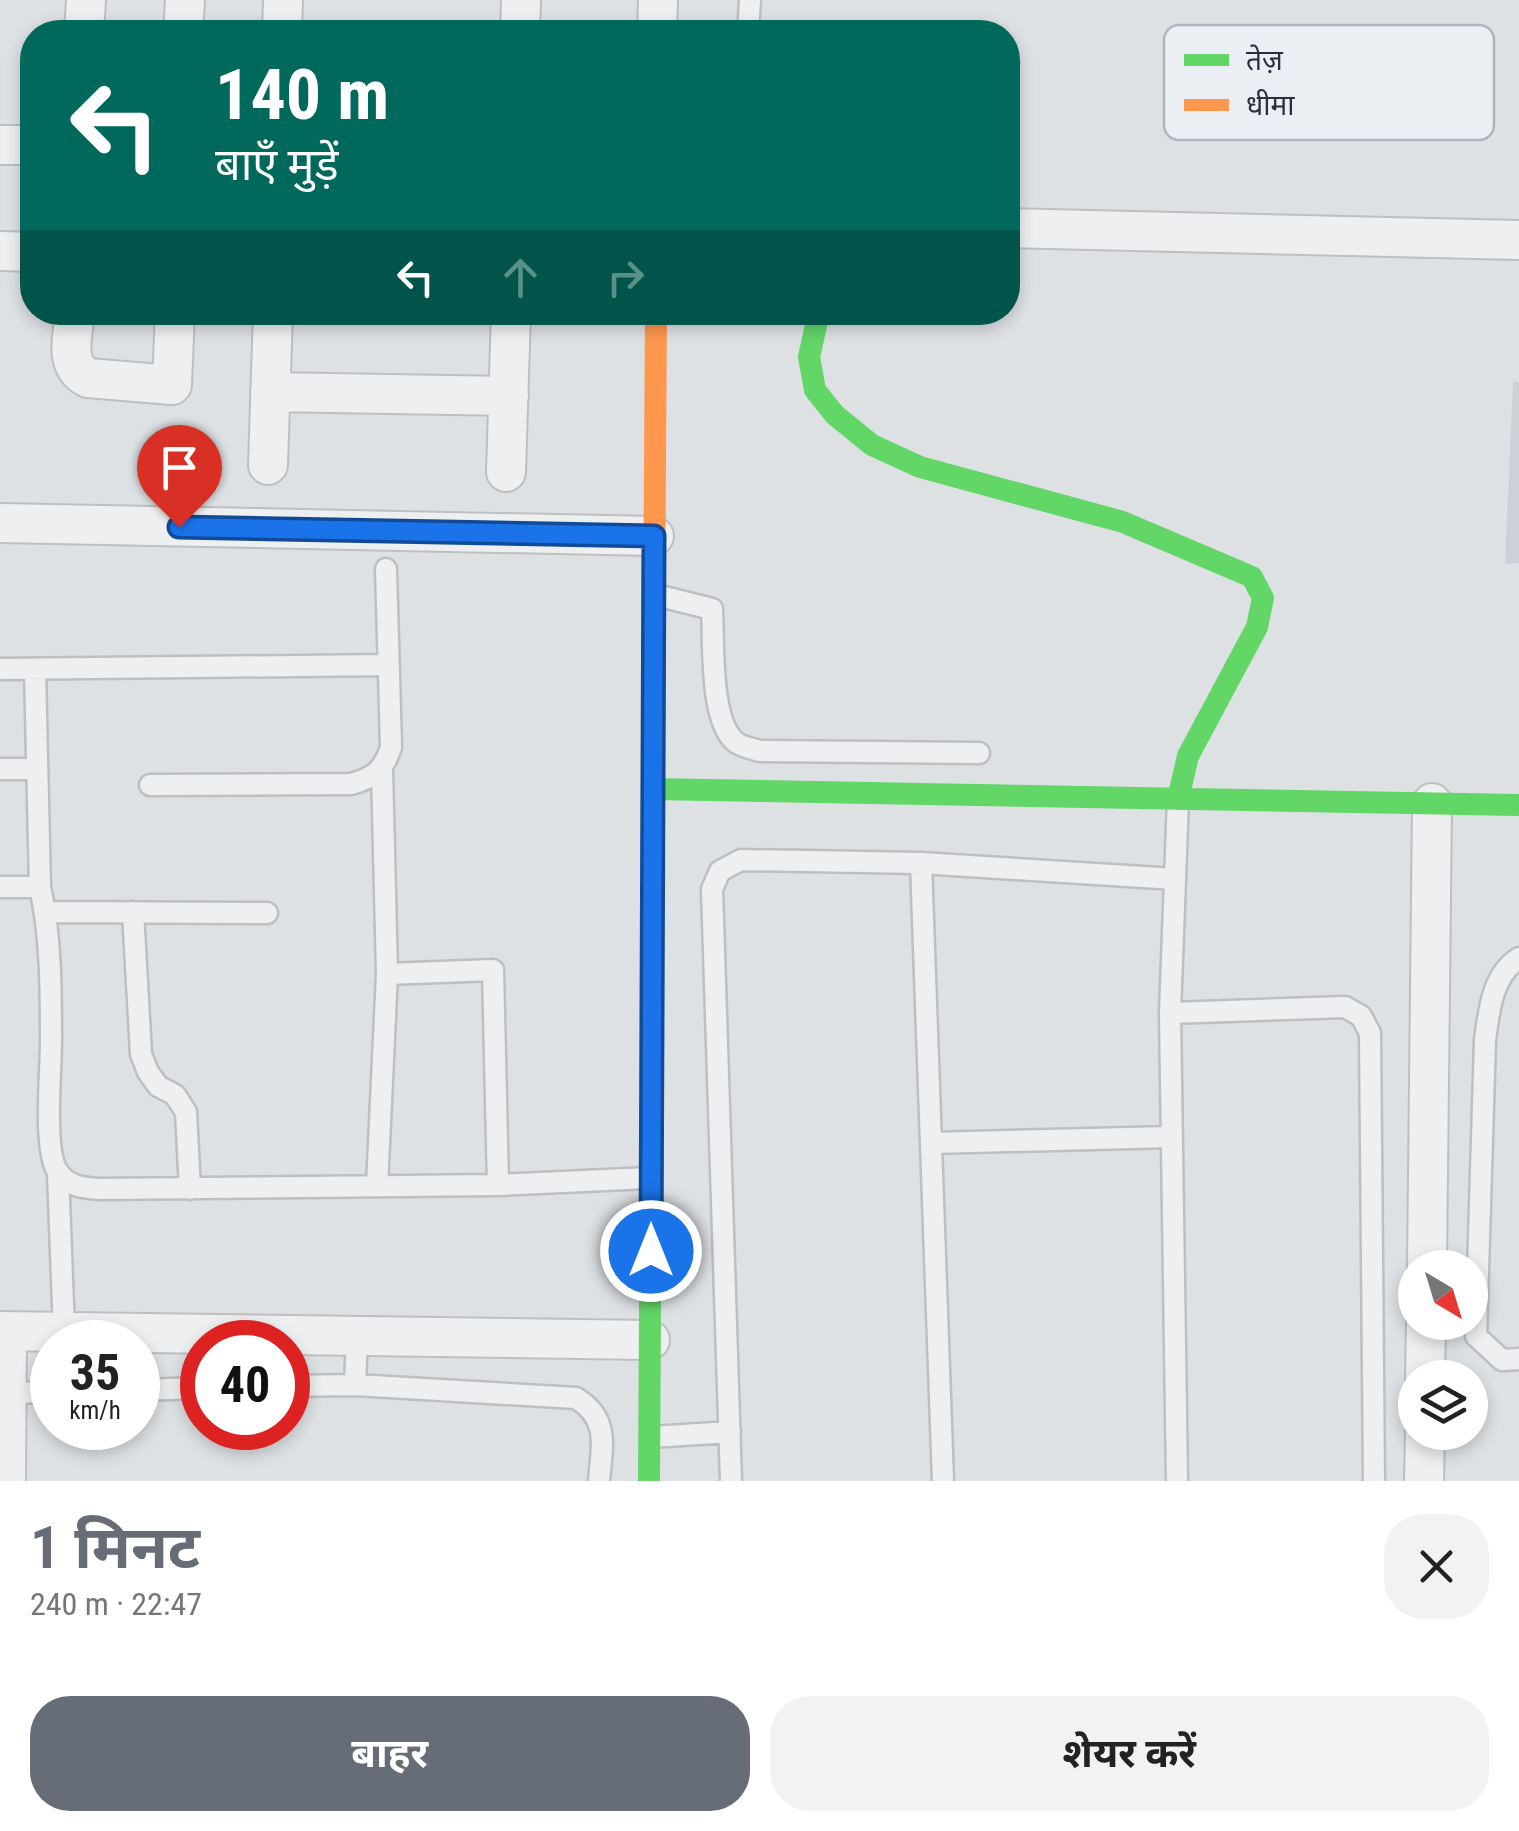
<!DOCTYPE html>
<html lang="hi">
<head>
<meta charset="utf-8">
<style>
  :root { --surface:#fff; --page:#f2f2f2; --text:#222; --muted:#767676; --accent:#676d77 }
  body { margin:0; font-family:"Roboto Condensed","Noto Sans Devanagari",sans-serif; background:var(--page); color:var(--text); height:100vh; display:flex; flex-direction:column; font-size:38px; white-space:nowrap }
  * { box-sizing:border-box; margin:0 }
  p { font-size:32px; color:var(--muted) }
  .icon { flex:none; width:55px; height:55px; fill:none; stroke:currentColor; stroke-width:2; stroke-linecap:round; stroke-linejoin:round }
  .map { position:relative; height:1481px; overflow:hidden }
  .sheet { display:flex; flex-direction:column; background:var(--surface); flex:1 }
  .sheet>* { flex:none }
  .guide { position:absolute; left:20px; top:20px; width:1000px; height:305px; border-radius:40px; box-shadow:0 5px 15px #0003; background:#00695c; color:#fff; overflow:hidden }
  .needle { width:65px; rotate:142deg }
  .tools { position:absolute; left:1398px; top:1250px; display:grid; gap:20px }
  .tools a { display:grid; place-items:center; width:90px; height:90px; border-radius:50%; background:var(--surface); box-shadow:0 5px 15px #0003; font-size:50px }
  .speed { position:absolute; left:30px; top:1320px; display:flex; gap:20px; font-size:50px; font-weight:700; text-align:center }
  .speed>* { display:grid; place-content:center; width:130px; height:130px; border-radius:50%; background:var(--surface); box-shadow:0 5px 15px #0003; line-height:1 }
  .speed small { font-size:25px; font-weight:400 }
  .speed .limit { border:15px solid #d22; background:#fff; color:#111 }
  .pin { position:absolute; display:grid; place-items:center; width:85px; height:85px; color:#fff; margin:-102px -42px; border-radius:50% 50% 50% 0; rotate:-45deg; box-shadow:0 0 10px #0007 }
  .pin .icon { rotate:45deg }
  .me { position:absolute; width:110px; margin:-55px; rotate:0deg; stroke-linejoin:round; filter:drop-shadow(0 0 8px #0008) }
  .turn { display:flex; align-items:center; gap:35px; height:210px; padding:0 30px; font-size:45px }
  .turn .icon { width:130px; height:130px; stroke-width:2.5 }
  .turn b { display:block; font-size:70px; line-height:85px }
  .lanes { display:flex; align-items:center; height:95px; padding:0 30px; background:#0003; justify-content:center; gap:50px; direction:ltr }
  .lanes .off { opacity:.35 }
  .round { display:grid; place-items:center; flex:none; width:105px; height:105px; border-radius:40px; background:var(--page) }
  .overview { display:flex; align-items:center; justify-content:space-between; height:170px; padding:0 30px }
  h1 { font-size:60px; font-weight:700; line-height:75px; color:var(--accent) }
  .cta { display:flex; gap:20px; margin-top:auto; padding:20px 30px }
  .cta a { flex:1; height:115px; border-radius:40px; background:var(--accent); color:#fff; font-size:40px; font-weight:700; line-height:115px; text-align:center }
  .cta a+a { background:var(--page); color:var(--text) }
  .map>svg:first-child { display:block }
  .built { fill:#ccd1d7 }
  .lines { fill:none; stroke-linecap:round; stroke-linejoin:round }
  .lane-casing { stroke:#bdbfc2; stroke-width:25 }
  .street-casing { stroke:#bdbfc2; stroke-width:42 }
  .lane { stroke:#eeeff0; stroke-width:20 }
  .street { stroke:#eeeff0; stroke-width:38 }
  .fast { stroke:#63d668; stroke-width:22 }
  .slow { stroke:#ff974d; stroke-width:22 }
  .route-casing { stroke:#114b97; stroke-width:25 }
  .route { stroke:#1a73e8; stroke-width:18 }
  .key { fill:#ebeff4; stroke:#b0b5bd; stroke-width:2.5 }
  .key-label { font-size:28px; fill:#272f3c }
</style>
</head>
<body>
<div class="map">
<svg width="1519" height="1481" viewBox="0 0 1519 1481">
  <rect width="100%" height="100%" fill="#dee1e4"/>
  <path class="built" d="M1513,382H1519V563L1505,564Z"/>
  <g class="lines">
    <g class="lane-casing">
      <path id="lane" d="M748,32L750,0
        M656,595L712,609C714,641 709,724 737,743C743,747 753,749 760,751L979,753
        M0,669L389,665
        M35,669L40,887C51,936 51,991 51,1042C51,1070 43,1152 58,1172C67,1186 83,1188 99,1189L498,1185L649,1178
        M0,769H37
        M150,785L351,784C374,778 384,770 391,747L386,569
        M921,863L943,1481
        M0,887H40
        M45,912L267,913
        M133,912L141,1054L148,1072L158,1086L175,1095L186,1112L190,1189
        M1519,958C1492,975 1489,1011 1485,1040L1476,1336L1502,1360L1519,1359
        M387,974L493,970L498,1185
        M1170,1013L1345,1007L1361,1016L1370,1033L1374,1481
        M931,1143L1171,1137
        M58,1173L64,1332
        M377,1186L387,974L382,769
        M355,1385L357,1336
        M288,1386L355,1385L576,1398C610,1419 602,1446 599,1481
        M138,1390L202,1388
        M7,1393L52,1392
        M652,1437L730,1432
        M731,1481L712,889L720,871L741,860L921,863L1175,879
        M1177,1481L1170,1013L1178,799"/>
    </g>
    <g class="street-casing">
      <path id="street" d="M84,32L86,0
        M183,32L185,0
        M282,32L283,0
        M520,32L521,0
        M657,32L658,0
        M0,145H32
        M1008,228L1519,240
        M0,251L32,252
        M75,312C73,336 63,365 88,378L172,385L175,312
        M270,392L509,396
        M268,465L273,312
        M506,472L511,312
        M0,523L654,536
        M1427,1268L1432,803
        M0,1331L650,1340
        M1425,1378L1426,1322
        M6,1481L7,1332
        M1424,1481L1425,1432"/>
    </g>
    <use href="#lane" class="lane"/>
    <use href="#street" class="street"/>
    <path class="fast" d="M817,321L809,357L815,390L835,415L872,445L920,467L1123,522L1252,577L1263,598L1257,627L1188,756L1178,799
      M653,789L1519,805
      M649,1481L654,620"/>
    <path class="slow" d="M654,620L656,312"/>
  </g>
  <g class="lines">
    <g class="route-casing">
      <path id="route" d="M179,527L654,536L651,1251"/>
    </g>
    <use href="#route" class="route"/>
  </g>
  <rect x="1164" y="25" width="330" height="115" rx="15" class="key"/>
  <rect x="1184" y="54" width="45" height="12" fill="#63d668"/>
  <rect x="1184" y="99" width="45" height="12" fill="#ff974d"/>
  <g class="key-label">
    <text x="1246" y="70">तेज़</text>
    <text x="1246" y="115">धीमा</text>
  </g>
</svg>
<div class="tools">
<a><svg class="needle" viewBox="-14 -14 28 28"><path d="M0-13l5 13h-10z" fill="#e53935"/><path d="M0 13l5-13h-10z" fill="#767676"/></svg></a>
<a><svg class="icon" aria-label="layers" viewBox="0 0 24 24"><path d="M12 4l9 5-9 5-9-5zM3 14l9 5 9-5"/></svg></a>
</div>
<div class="speed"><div>35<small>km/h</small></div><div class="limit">40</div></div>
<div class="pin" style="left:179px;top:527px;background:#d93025"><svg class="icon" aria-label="arrive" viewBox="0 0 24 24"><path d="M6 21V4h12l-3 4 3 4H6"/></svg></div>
<svg class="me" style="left:651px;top:1251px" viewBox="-20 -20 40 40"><circle r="17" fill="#1a73e8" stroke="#fff" stroke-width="3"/><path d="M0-11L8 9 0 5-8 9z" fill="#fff"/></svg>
<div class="guide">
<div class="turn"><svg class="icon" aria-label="left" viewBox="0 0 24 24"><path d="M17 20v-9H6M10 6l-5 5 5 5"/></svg><div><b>140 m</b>बाएँ मुड़ें</div></div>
<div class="lanes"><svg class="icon" aria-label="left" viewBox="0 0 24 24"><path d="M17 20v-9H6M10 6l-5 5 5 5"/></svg><svg class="icon off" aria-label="ahead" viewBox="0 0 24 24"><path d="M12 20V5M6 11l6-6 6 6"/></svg><svg class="icon off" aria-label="right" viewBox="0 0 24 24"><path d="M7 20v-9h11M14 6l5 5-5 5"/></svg></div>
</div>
</div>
<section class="sheet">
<div class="overview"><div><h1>1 मिनट</h1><p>240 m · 22:47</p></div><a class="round"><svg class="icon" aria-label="close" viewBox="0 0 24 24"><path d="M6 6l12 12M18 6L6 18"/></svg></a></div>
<div class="cta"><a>बाहर</a><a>शेयर करें</a></div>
</section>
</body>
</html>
